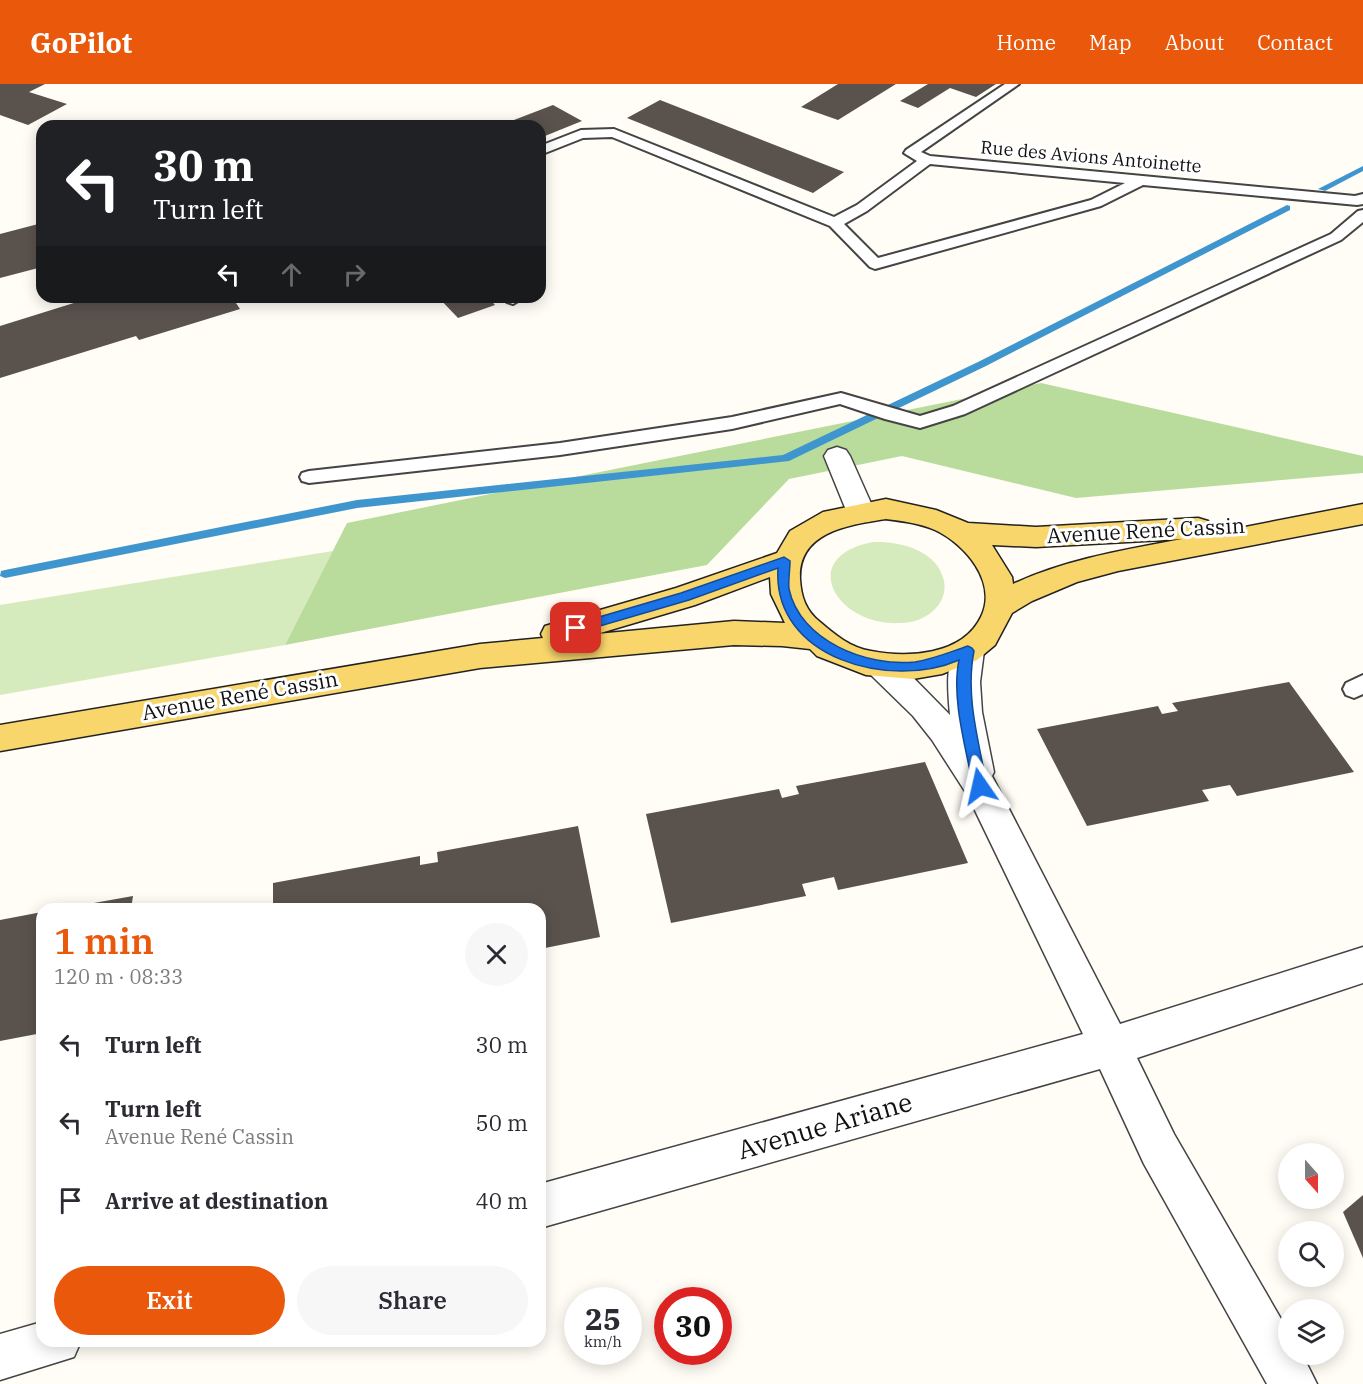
<!DOCTYPE html>
<html lang="en">
<head>
<meta charset="utf-8">
<style>
  :root { --surface:#fff; --page:#f7f7f7; --text:#2b2b33; --muted:#7c7c81; --accent:#ea580c }
  body { margin:0; font-family:"IBM Plex Serif",serif; background:var(--page); color:var(--text); height:100vh; display:flex; flex-direction:column; font-size:22px; white-space:nowrap }
  * { box-sizing:border-box; margin:0 }
  p { font-size:20px; color:var(--muted) }
  .icon { flex:none; width:33px; height:33px; fill:none; stroke:currentColor; stroke-width:2; stroke-linecap:round; stroke-linejoin:round }
  .map { position:relative; flex:1; overflow:hidden }
  .panel { position:absolute; left:36px; top:819px; width:510px; height:444px; display:flex; flex-direction:column; background:var(--surface); border-radius:18px; box-shadow:0 3px 15px #0003 }
  .panel>* { flex:none }
  .guide { position:absolute; left:36px; top:36px; width:510px; height:183px; border-radius:18px; box-shadow:0 3px 15px #0003; background:#202124; color:#fff; overflow:hidden }
  .needle { width:39px; rotate:159deg }
  .buttons { position:absolute; left:1278px; top:1059px; display:grid; gap:12px }
  .buttons a { display:grid; place-items:center; width:66px; height:66px; border-radius:50%; background:var(--surface); box-shadow:0 3px 15px #0003; font-size:30px }
  .speed { position:absolute; left:564px; top:1203px; display:flex; gap:12px; font-size:30px; font-weight:700; text-align:center }
  .speed>* { display:grid; place-content:center; width:78px; height:78px; border-radius:50%; background:var(--surface); box-shadow:0 3px 15px #0003; line-height:1 }
  .speed small { font-size:15px; font-weight:400 }
  .speed .limit { border:9px solid #d22; background:#fff; color:#111 }
  .pin { position:absolute; display:grid; place-items:center; width:51px; height:51px; color:#fff; margin:-26px; border-radius:12px; box-shadow:0 3px 9px #0006 }
  .me { position:absolute; width:66px; margin:-33px; rotate:349deg; stroke-linejoin:round; filter:drop-shadow(0 0 4px #0008) }
  .turn { display:flex; align-items:center; gap:21px; height:126px; padding:0 18px; font-size:27px }
  .turn .icon { width:78px; height:78px; stroke-width:2.5 }
  .turn b { display:block; font-size:42px; line-height:51px }
  .lanes { display:flex; align-items:center; height:57px; padding:0 18px; background:#0003; justify-content:center; gap:30px; direction:ltr }
  .lanes .off { opacity:.35 }
  .round { display:grid; place-items:center; flex:none; width:63px; height:63px; border-radius:32px; background:var(--page) }
  .headline { display:flex; align-items:center; justify-content:space-between; height:102px; padding:0 18px }
  h1 { font-size:36px; font-weight:600; line-height:45px; color:var(--accent) }
  .button { display:flex; gap:12px; margin-top:auto; padding:12px 18px }
  .button a { flex:1; height:69px; border-radius:36px; background:var(--accent); color:#fff; font-size:24px; font-weight:600; line-height:69px; text-align:center }
  .button a+a { background:var(--page); color:var(--text) }
  ul { padding:0; list-style:none }
  li { display:flex; align-items:center; gap:18px; height:78px; padding:0 18px }
  li div { flex:1 }
  li b { display:block; font-size:22px }
  li em { font-style:normal }
  header { display:flex; align-items:center; gap:36px; box-sizing:border-box; height:84px; padding:0 30px; background:var(--accent); color:#fff }
  header strong { font-size:28px }
  nav { display:flex; gap:33px; margin-inline-start:auto; font-size:21px }
  .map>svg:first-child { display:block }
  .green { fill:#d5ebbd }
  .forest { fill:#b9dc9c }
  .lines { fill:none; stroke-linecap:round; stroke-linejoin:round }
  .stream { fill:#3f96cf; fill-rule:evenodd }
  .building { fill:#5a524d }
  .lane-casing { stroke:#444; stroke-width:4 }
  .street-casing { stroke:#444; stroke-width:3 }
  .primary-casing { stroke:#222; stroke-width:3 }
  .lane { fill:#fff; fill-rule:evenodd }
  .street { fill:#fff; fill-rule:evenodd }
  .primary { fill:#f9d66b; fill-rule:evenodd }
  .route { fill:#1a73e8; stroke:#114b97; stroke-width:1.5 }
  .labels { text-anchor:middle; stroke-width:6; stroke-linejoin:round; paint-order:stroke }
  .far-street-label { font-size:18px; fill:#111; stroke:#fff }
  .street-label { font-size:21px; fill:#111; stroke:#fff }
  .near-street-label { font-size:26px; fill:#111; stroke:#fff }
</style>
</head>
<body>
<header>
<strong>GoPilot</strong>
<nav><a>Home</a><a>Map</a><a>About</a><a>Contact</a></nav>
</header>
<div class="map">
<svg width="1363" height="1300" viewBox="0 0 1363 1300">
  <rect width="100%" height="100%" fill="#fffdf5"/>
  <path class="green" d="M873,458C899,457 938,466 944,497C946,509 942,518 934,526C925,535 912,539 900,539C837,543 795,473 873,458Z
    M333,467L285,561L0,611V521Z"/>
  <path class="forest" d="M1041,299L1363,372V389L1076,414L902,372L789,395L707,481L285,561L347,439Z"/>
  <g class="lines">
    <path class="stream" d="M1363,82V87L1325,107L1318,105Z
      M1287,121L1290,122V126L986,282L789,377L357,424L5,494L0,492L1,487L5,486L357,416L783,371L978,278Z"/>
  </g>
  <path class="building" d="M0,0H45L29,8L67,20L28,41L0,31Z
    M838,0H896L838,36L801,23Z
    M928,0H996L976,13L950,4L918,24L900,17Z
    M660,16L844,88L813,109L627,34Z
    M553,21L582,37L540,54V42H498Z
    M42,139V183L0,194V150Z
    M93,213H232L240,225L139,256L136,252L0,294V242Z
    M438,213H488L495,221L458,234Z
    M1289,598L1354,688L1237,712L1230,701L1202,706L1209,717L1087,742L1037,645L1158,622L1162,630L1178,627L1172,619Z
    M925,678L968,779L838,806L834,793L802,800L806,812L671,839L646,730L779,705L782,714L799,710L796,702Z
    M578,742L600,853L540,865V825H273V799L420,772V781L438,778L437,768Z
    M133,812L131,825H66V824Z
    M42,828V949L0,957V836Z
    M1363,1111V1174L1343,1128Z"/>
  <g class="lines">
    <g class="lane-casing">
      <path id="lane" d="M1005,0H1019L921,68L930,72L1355,112L1363,110V120L1357,121L1143,101L1101,122L875,185L870,183L830,142L612,53L583,54L540,71V62L581,46L614,45L834,133L857,121L917,77L904,69L906,66ZM930,80L1125,99L1091,116L878,174L844,140L867,127Z
        M1363,126V138L1341,156L965,330L920,344L885,335L840,320L732,345L560,371L309,399L302,397L300,393L302,389L309,387L560,359L732,333L841,309L920,332L953,322L1331,150L1358,127Z
        M503,213H520L521,215L513,220L507,218Z
        M1363,591V610L1354,614L1346,611L1343,605L1346,599Z"/>
    </g>
    <g class="street-casing">
      <path id="street" d="M837,363L846,366L850,372L874,426L870,433L860,436L850,433L846,426L824,372L828,366Z
        M968,555L979,559L984,567L980,598L982,628L994,688L992,692L1120,940L1363,863V899L1137,974L1174,1050L1288,1247V1270H1302L1317,1300H1267L1144,1080L1100,985L540,1144V1100L1083,950L968,712L932,656L913,632L871,591L866,582L871,573L882,570L893,573L950,631C948,608 945,580 957,559Z
        M42,1238V1257H81L74,1273L0,1296V1250Z"/>
    </g>
    <g class="primary-casing">
      <path id="primary" d="M886,415L936,426L968,439L1036,443L1198,434L1208,437L1212,444L1209,450L1363,420V440L1118,487L1077,498L1032,517L1012,529L995,561L977,576L942,590L913,595L866,591L817,572L810,565L782,562L734,561L480,584L0,667V641L480,560L543,554L541,550L545,542L676,504L777,469L790,447L823,428ZM886,435C902,437 919,439 935,446C965,460 998,498 981,533C962,572 907,574 871,567C851,564 835,551 820,538C806,527 801,513 800,495C798,447 850,441 886,435ZM1182,455C1124,466 1067,475 1013,500L1012,493L992,461L1036,463ZM770,493L771,510L785,539L734,537L597,550L695,521Z"/>
    </g>
    <use href="#lane" class="lane"/>
    <use href="#street" class="street"/>
    <use href="#primary" class="primary"/>
  </g>
  <path class="route" d="M784,473L790,477C790,486 788,497 789,505C800,557 867,583 915,578C934,575 950,568 968,562L972,564L974,567C965,612 979,658 987,702L985,706H975L973,702C966,664 951,614 959,576C891,606 772,575 778,484L689,516L576,549L570,544L572,541L681,509Z"/>
  <g class="labels">
    <g class="far-street-label">
      <text transform="translate(1091 73) rotate(5)" y="6">Rue des Avions Antoinette</text>
    </g>
    <g class="street-label">
      <text transform="translate(1146 447) rotate(-3)" y="7">Avenue René Cassin</text>
      <text transform="translate(240 612) rotate(-10)" y="7">Avenue René Cassin</text>
    </g>
    <g class="near-street-label">
      <text transform="translate(825 1042) rotate(-16)" y="9">Avenue Ariane</text>
    </g>
  </g>
</svg>
<div class="buttons">
<a><svg class="needle" viewBox="-14 -14 28 28"><path d="M0-13l5 13h-10z" fill="#e53935"/><path d="M0 13l5-13h-10z" fill="#7c7c81"/></svg></a>
<a><svg class="icon" aria-label="search" viewBox="0 0 24 24"><circle cx="10" cy="10" r="6"/><path d="M15 15l6 6"/></svg></a>
<a><svg class="icon" aria-label="layers" viewBox="0 0 24 24"><path d="M12 4l9 5-9 5-9-5zM3 14l9 5 9-5"/></svg></a>
</div>
<div class="speed"><div>25<small>km/h</small></div><div class="limit">30</div></div>
<div class="pin" style="left:576px;top:544px;background:#d93025"><svg class="icon" aria-label="arrive" viewBox="0 0 24 24"><path d="M6 21V4h12l-3 4 3 4H6"/></svg></div>
<svg class="me" style="left:980px;top:702px" viewBox="-20 -20 40 40"><path d="M0-17L14 15 0 8-14 15z" fill="#1a73e8" stroke="#fff" stroke-width="4"/></svg>
<div class="guide">
<div class="turn"><svg class="icon" aria-label="left" viewBox="0 0 24 24"><path d="M17 20v-9H6M10 6l-5 5 5 5"/></svg><div><b>30 m</b>Turn left</div></div>
<div class="lanes"><svg class="icon" aria-label="left" viewBox="0 0 24 24"><path d="M17 20v-9H6M10 6l-5 5 5 5"/></svg><svg class="icon off" aria-label="ahead" viewBox="0 0 24 24"><path d="M12 20V5M6 11l6-6 6 6"/></svg><svg class="icon off" aria-label="right" viewBox="0 0 24 24"><path d="M7 20v-9h11M14 6l5 5-5 5"/></svg></div>
</div>
<section class="panel">
<div class="headline"><div><h1>1 min</h1><p>120 m · 08:33</p></div><a class="round"><svg class="icon" aria-label="close" viewBox="0 0 24 24"><path d="M6 6l12 12M18 6L6 18"/></svg></a></div>
<ul>
<li><svg class="icon" aria-label="left" viewBox="0 0 24 24"><path d="M17 20v-9H6M10 6l-5 5 5 5"/></svg><div><b>Turn left</b></div><em>30 m</em></li>
<li><svg class="icon" aria-label="left" viewBox="0 0 24 24"><path d="M17 20v-9H6M10 6l-5 5 5 5"/></svg><div><b>Turn left</b><p>Avenue René Cassin</p></div><em>50 m</em></li>
<li><svg class="icon" aria-label="arrive" viewBox="0 0 24 24"><path d="M6 21V4h12l-3 4 3 4H6"/></svg><div><b>Arrive at destination</b></div><em>40 m</em></li>
</ul>
<div class="button"><a>Exit</a><a>Share</a></div>
</section>
</div>
</body>
</html>
